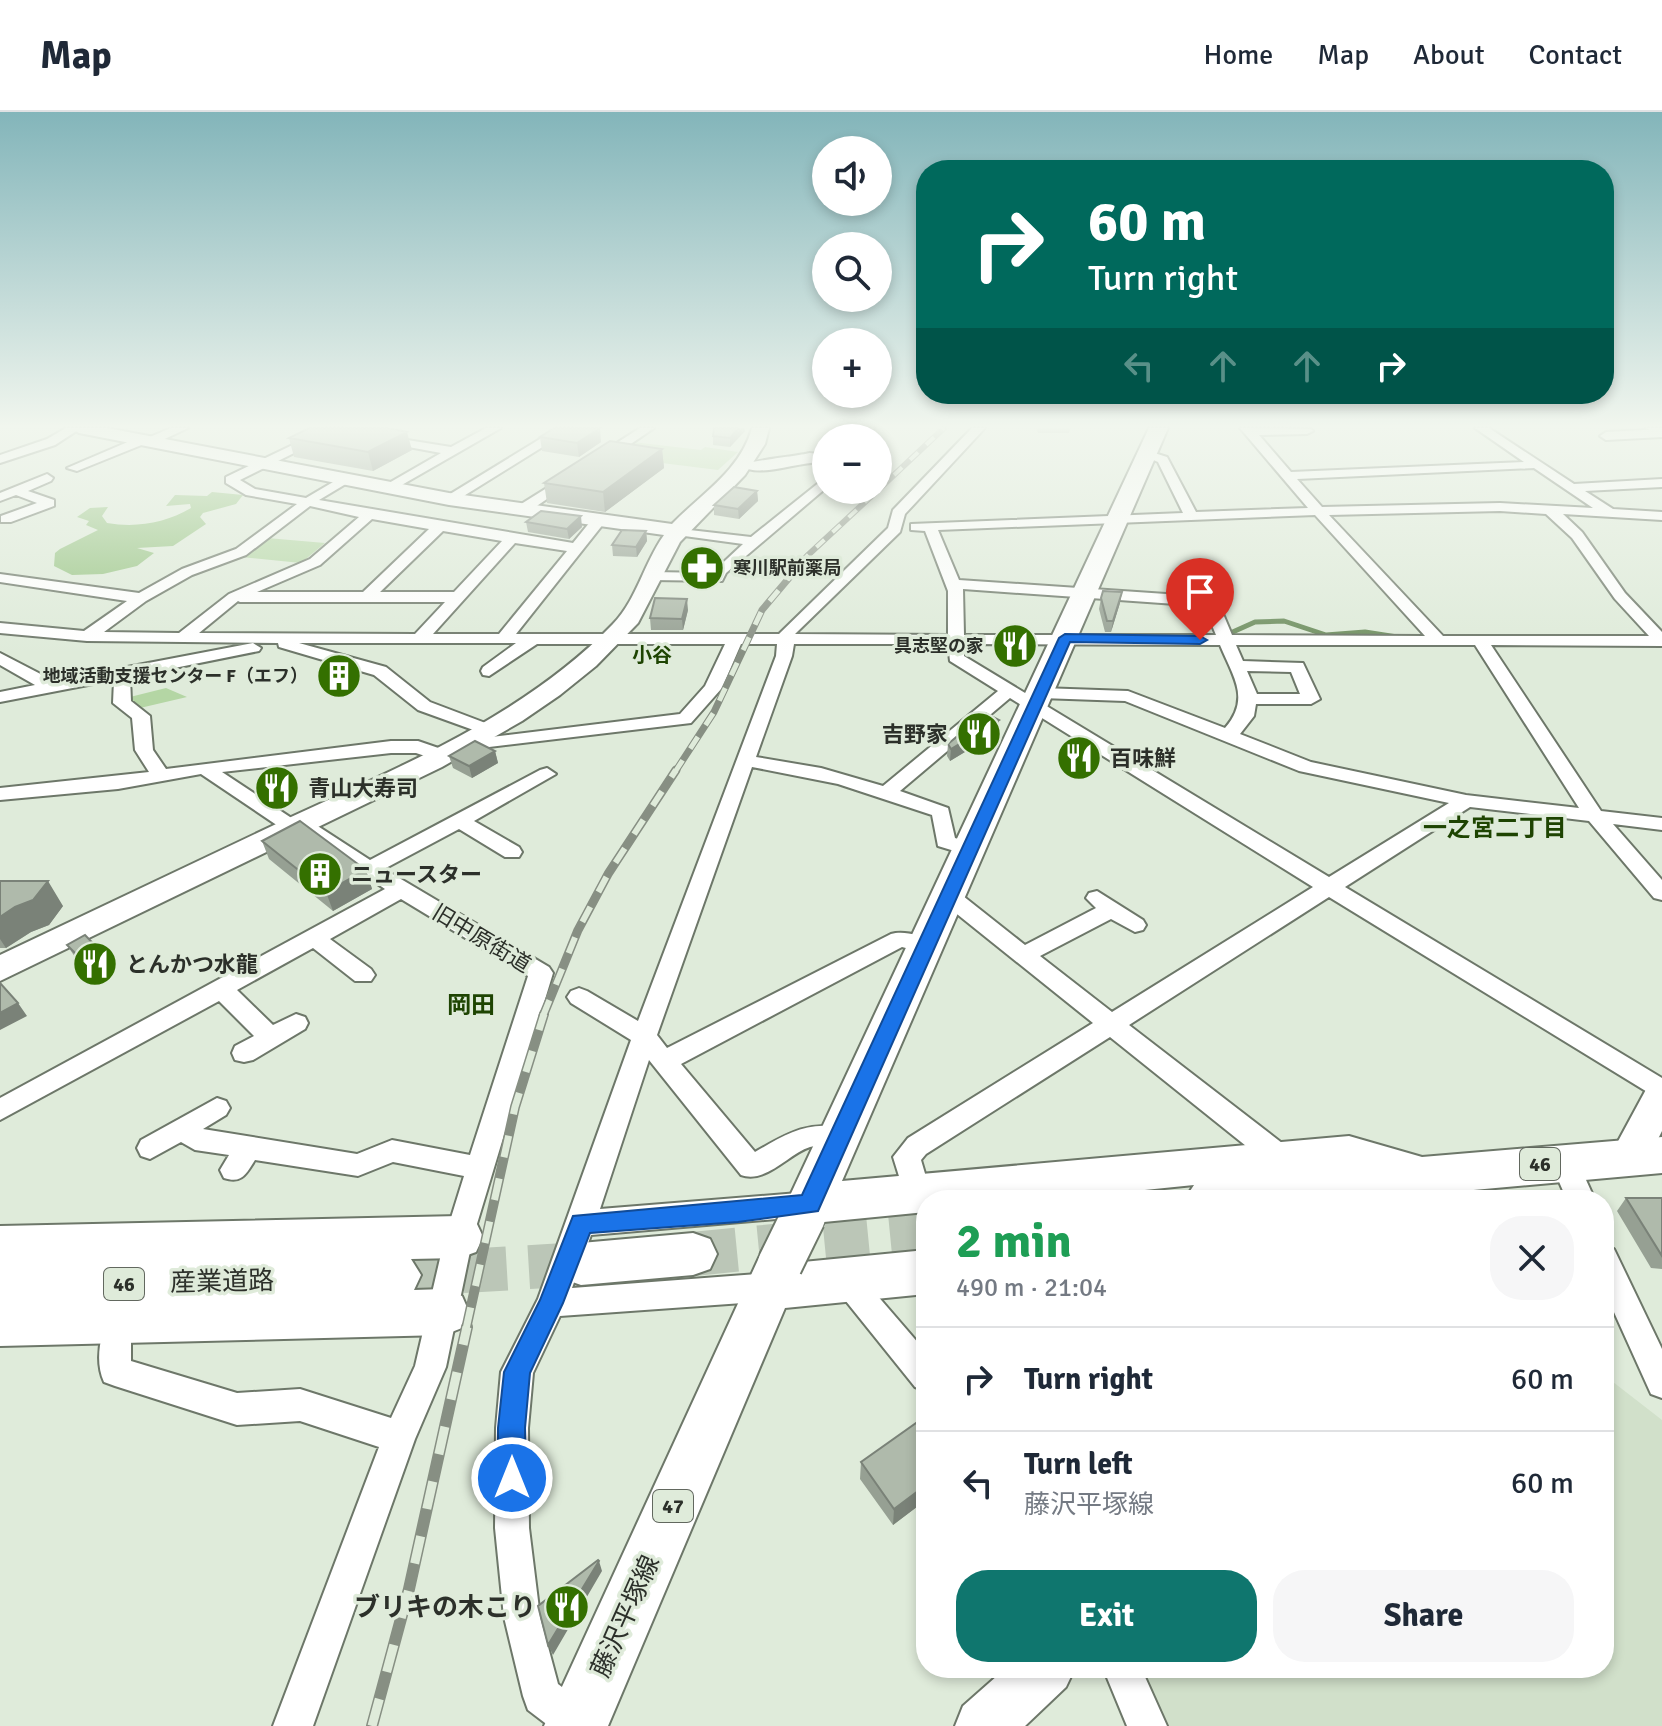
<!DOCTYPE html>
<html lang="en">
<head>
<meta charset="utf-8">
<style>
  :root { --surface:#fff; --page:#f6f6f7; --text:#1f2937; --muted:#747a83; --line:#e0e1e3; --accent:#0f766e }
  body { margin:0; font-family:Signika,"Noto Sans JP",sans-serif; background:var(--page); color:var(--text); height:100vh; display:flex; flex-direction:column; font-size:30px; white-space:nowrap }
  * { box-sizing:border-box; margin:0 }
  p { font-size:26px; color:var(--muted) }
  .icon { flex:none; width:44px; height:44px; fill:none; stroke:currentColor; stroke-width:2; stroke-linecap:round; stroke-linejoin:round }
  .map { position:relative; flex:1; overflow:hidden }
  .side { position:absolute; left:916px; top:1078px; width:698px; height:488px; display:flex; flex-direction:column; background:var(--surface); border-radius:32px; box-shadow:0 4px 12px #0003 }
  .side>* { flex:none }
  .hud { position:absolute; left:916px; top:48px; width:698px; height:244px; border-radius:32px; box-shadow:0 4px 12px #0003; background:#00695c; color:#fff; overflow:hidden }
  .buttons { position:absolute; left:812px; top:24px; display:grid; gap:16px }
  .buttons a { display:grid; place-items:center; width:80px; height:80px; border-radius:50%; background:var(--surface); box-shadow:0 4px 12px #0003; font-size:40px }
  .pin { position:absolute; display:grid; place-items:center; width:68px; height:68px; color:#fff; margin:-82px -34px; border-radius:50% 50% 50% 0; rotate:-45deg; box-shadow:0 0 8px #0007 }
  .pin .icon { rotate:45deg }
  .me { position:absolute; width:88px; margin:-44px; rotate:0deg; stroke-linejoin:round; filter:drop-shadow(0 0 6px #0008) }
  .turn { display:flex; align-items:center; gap:28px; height:168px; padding:0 40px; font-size:36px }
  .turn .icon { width:104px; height:104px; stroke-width:2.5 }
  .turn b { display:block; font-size:56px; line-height:68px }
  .lanes { display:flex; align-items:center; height:76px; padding:0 40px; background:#0003; justify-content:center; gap:40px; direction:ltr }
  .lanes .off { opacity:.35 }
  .round { display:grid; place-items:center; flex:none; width:84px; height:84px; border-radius:32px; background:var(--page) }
  .headline { display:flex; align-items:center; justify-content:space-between; height:136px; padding:0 40px }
  h1 { font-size:48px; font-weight:700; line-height:60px; color:#1e9e55 }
  .primary-button { display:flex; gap:16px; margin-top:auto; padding:16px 40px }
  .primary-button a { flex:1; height:92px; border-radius:32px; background:var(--accent); color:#fff; font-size:32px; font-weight:700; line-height:92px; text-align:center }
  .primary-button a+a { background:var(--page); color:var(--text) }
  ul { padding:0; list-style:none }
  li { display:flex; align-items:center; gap:24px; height:104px; padding:0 40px; border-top:2px solid var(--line) }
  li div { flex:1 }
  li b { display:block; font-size:30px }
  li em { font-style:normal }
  header { display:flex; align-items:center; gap:48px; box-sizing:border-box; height:112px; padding:0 40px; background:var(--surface); border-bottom:2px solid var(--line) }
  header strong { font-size:38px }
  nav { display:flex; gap:44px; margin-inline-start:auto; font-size:28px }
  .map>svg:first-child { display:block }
  .built { fill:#d1e0ca }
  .green { fill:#b4d6a4 }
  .forest { fill:#98c484 }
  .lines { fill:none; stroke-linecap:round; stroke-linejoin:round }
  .stream { stroke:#6e8e5f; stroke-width:5 }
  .primary-tunnel { stroke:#bbc6b7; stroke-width:44; stroke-dasharray:44 22; stroke-linecap:butt }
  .street-casing { stroke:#6d7769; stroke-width:4 }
  .secondary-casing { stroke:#6d7769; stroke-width:4 }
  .primary-casing { stroke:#6d7769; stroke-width:4 }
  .street { fill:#fff; fill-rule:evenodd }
  .secondary { fill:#fff; fill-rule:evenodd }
  .primary { fill:#fff; fill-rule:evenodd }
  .rail-far4-casing { stroke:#878f83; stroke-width:6 }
  .rail-far3-casing { stroke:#878f83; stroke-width:7 }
  .rail-far2-casing { stroke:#878f83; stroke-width:9 }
  .rail-far1-casing { stroke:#878f83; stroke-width:10 }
  .rail-casing { stroke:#878f83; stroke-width:12 }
  .rail-far4 { stroke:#dfebda; stroke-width:4; stroke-dasharray:11; stroke-linecap:butt }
  .rail-far3 { stroke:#dfebda; stroke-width:5; stroke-dasharray:14; stroke-linecap:butt }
  .rail-far2 { stroke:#dfebda; stroke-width:6; stroke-dasharray:17; stroke-linecap:butt }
  .rail-far1 { stroke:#dfebda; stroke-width:7; stroke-dasharray:22; stroke-linecap:butt }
  .rail { stroke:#dfebda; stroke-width:9; stroke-dasharray:28; stroke-linecap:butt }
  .primary-bridge-casing { stroke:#6d7769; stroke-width:48; stroke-linecap:butt }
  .primary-bridge { stroke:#fff; stroke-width:44 }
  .wall { fill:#96a093 }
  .shaded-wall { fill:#7a8278 }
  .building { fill:#afbaab; stroke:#7a8278; stroke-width:2 }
  .route { fill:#1a73e8; stroke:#114b97; stroke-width:2 }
  .labels { text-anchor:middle; stroke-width:7; stroke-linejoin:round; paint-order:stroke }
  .far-poi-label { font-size:18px; font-weight:bold; fill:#2c302a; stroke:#dfebda; text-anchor:end }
  .far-neighbourhood-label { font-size:20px; font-weight:bold; fill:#1e4402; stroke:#dfebda }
  .shield { fill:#dfebda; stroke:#62685f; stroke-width:2 }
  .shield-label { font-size:20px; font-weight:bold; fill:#2c302a }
  .poi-label { font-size:22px; font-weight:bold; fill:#2c302a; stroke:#dfebda; text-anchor:start }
  .street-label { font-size:22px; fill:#2c302a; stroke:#dfebda }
  .neighbourhood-label { font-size:24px; font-weight:bold; fill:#1e4402; stroke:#dfebda }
  .near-street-label { font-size:26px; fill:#2c302a; stroke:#dfebda }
  .near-poi-label { font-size:26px; font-weight:bold; fill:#2c302a; stroke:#dfebda; text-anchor:end }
</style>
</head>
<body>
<header>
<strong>Map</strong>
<nav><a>Home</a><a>Map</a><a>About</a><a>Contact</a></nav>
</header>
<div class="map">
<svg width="1662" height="1614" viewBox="0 0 1662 1614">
  <rect width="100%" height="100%" fill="#dfebda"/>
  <path class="built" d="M1604,1263L1662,1308V1614H1159L1134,1556H1604Z"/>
  <path class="green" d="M633,330L701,338L705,335L738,340L718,358L614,345Z
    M267,426L325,431L301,451L241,445Z
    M166,576L187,585L140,596L131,590L130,585Z"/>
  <path class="forest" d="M212,380L243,383L236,392L203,401L200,405L206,412L173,434L137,436L154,441L137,454L103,462L72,463L54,454L55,441L60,437L98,418L86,413L89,409L77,405L90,396L108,395L102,404L107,411C137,416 165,411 191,396L190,392L166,394L175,383L207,384Z"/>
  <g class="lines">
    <path class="stream" d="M1226,523L1255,510L1284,509L1326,523L1365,520L1397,525"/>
    <path class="primary-tunnel" d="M693,1142L926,1119
      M397,1163L581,1152"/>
    <g class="street-casing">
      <path id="street" d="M66,316H81L55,333L0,351V343L47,327Z
        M171,316H188L152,333L144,332L77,359L67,356L137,326L145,327Z
        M328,316H344L240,368L255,377L306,386L345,363L351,367L349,370L319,388L573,431L594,405H604V411L516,522H779L888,416L893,398L972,316H985L905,402L900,420L795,522L948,523V479L925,419L911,418V412L1183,401L1158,350L1142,343L1148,339L1167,345L1196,400L1308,396L1240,316L1311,317L1313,319L1307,322L1259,323L1291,360L1524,350L1475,316H1489L1574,372L1662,367V375L1585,379L1613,397L1662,400V408L1563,402L1582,420L1625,481L1662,520V534L1491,533L1601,699L1662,706V718L1613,712L1662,768V788L1654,786L1589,709L1470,695L1345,775L1662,966V989L1329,785L1129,913L1291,1038L1295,1046L1291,1054L1281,1057L1271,1054L1110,925L926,1042L921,1048L931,1082L926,1091L917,1094L907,1090L893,1045L908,1026L1093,911L942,790L939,785L942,780H958L1025,833L1096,796L1086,786L1089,781L1097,779L1143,808L1146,813L1143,818L1135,820L1111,807L1040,844L1112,900L1313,775L1010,586L900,679L948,696L955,726L978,733L981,738L978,743L971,744L938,734L932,703L838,672L752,655L657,923L667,936L891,822C904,818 920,824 933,828L936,833L933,838L925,841L902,835L681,952L755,1040C786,1022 812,1006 848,1018L852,1026L848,1034C836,1038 823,1031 810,1035C788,1042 766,1072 741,1063L649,948L600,1097L810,1080L820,1084L824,1092L820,1100L810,1104L591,1123L572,1176L771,1161L782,1165L786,1175L782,1185L771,1189L560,1204L533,1261L528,1316L529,1416L540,1505L558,1572L591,1597L597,1611L595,1614H549L528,1598L523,1584L504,1505L495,1416L496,1316L501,1260L538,1187L631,928L571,891L567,885L571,879L579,876L587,879L638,909L776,544L777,532H741L722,576L691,611L464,638L458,637L455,633L458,629L680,602L705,574L725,532H537L489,564L483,563L481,559L483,555L516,531H299L386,555L430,590L496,615L499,619L496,623L490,624L418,598L374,563L279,535L278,531L87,529L0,521V511L84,519L127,489L0,470V462L139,481L182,457L236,437L297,392L246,383L226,371V365ZM1534,356L1593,396L1500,391L1322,395L1297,367ZM310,394L359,405L310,447L229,482L179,521L104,520L146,489L192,463L246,443ZM1500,399L1546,402L1572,426L1615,487L1649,524H1443L1329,403ZM1315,403L1425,524L1232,523L1218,490L1210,485L959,468L938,418ZM372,407L429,417L363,480H257L320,453ZM443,419L502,429L454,480H380ZM515,431L567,439L499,522H433ZM963,477L1204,494L1216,523H964ZM238,489L240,490H445L415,522L199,521ZM794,532H948L950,549L998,579L883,674L821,656L756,645L792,544ZM964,532L1220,533C1233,565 1251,586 1225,616L1128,579L1041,576L1032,581L1041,586L1125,589L1299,659L1449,691L1329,765L964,544ZM1236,533H1475L1579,696L1466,683L1311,650L1240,622L1254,604L1256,592H1311L1320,587L1303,551L1243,549ZM1247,559L1291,560L1300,582H1257Z
        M486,316H501L393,378L382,375L441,341L376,329V323L451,335Z
        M558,316H573L454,390L442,387Z
        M640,316H654L606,349H598V343Z
        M862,316H874L868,326H856Z
        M1662,317V325L1606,328L1600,324L1606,320Z
        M810,341L826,343V351C800,347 761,368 739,353C744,350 797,344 810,341Z
        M47,362L53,366L51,369L28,379L54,388V394L11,410H1V404L37,391L16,383L0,389V381Z
        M566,364L576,367L528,400H518V394Z
        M826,365V376L726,461L722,469L652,468L645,464L652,460L712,461L743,432L677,423L670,419L672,416L751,425Z
        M253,531L261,536L259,539L130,565L131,589L150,604L153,638L166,657L391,629H418L450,640L452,644L450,648L443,650L416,641H391L222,660L299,711H313L370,748L540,658L547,656L556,662L474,709L519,735L522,740L519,745H505L459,717L384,757L549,855L553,861L473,1125L446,1255L415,1327L313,1614H273L379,1335L300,1309L237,1313L115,1274L104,1270C94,1248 101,1221 110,1200L121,1196L132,1200L136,1210L131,1226V1249L237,1281L300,1277L391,1306L415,1254L445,1125L464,1064L393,1050L358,1064L255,1048C246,1062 242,1072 224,1066L220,1058L229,1043L195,1038L181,1030L150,1047L141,1044L137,1036L141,1028L217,986L226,989L230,996L226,1003L203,1017L357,1042L392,1028L470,1043L528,864L401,787L330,827L371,857L375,863L371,869H355L313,836L237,878L273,913L296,902L305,905L308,911L305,917L253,948L244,950L235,948L232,941L235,934L254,924L219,889L0,1008V986L385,777L301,720H287L201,662L118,677L0,688V676L149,660L135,638L132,606L113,591L114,568L0,590V580L35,573L0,553V541L54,569Z
        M1564,1038L1574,1041L1595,1088H1567L1550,1049L1554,1041Z
        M1604,1133L1614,1137L1662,1237V1286L1651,1282L1604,1178Z
        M847,1156L857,1160L926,1240V1279L915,1275L837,1178L832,1169L837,1160Z
        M1103,1556H1141L1167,1614H1127Z"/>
    </g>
    <g class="secondary-casing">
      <path id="secondary" d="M71,316H107L449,381L672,412C702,381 740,359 752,316H769L765,332L745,363L680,430L638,511L596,554L560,583L522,609L442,655L0,869V843C97,797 194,751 291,705C404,653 525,603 613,512C637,487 644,451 664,423L449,393L79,321Z
        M1662,967V1019L1643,1057L1629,1062L1615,1057L1609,1046L1649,972Z
        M1006,1556H1075L1066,1575L1025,1614H955L963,1594Z"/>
    </g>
    <g class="primary-casing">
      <path id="primary" d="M1149,316H1168L842,1069L1349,1024L1422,1045L1662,1025V1061L1363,1088H1184L1194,1073L1046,1088H926V1100L824,1110L819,1119L803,1125L787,1119L780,1105Z
        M1646,316H1662V325Z
        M459,1104L476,1110L483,1125L476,1140L459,1146L411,1147L421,1163L414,1178L444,1177L462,1184L469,1200L462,1216L444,1223L0,1234V1114Z
        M693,1121L710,1127L717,1142L710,1157L693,1163L581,1173L564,1167L557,1152L564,1137L581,1131Z
        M780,1131L797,1137L803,1150L926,1138V1182L785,1196L608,1614H544L763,1137Z"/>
    </g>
    <use href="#street" class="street"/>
    <use href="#secondary" class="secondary"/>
    <use href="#primary" class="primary"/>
    <g class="rail-far4-casing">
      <path id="rail-far4" d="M878,378L944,316
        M787,468L807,444L878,378"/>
    </g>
    <g class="rail-far3-casing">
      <path id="rail-far3" d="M675,660L714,600L762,498L789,466"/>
    </g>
    <g class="rail-far2-casing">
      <path id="rail-far2" d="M543,904L578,818L608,762L676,658"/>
    </g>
    <g class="rail-far1-casing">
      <path id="rail-far1" d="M466,1217L515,995L544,902"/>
    </g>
    <g class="rail-casing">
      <path id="rail" d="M372,1614L409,1477L467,1215"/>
    </g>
    <use href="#rail-far4" class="rail-far4"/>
    <use href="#rail-far3" class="rail-far3"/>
    <use href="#rail-far2" class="rail-far2"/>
    <use href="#rail-far1" class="rail-far1"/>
    <use href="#rail" class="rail"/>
    <g class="primary-bridge-casing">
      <path id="primary-bridge" d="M780,1152L803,1105"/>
    </g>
    <use href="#primary-bridge" class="primary-bridge"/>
  </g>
  <path class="wall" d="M738,316H744L745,319L730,335L713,333V324Z
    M1036,316H1070L1069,321H1038Z
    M540,325L601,330L579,345L542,339Z
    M289,326L412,338L373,359L294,345Z
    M662,337L664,356L605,400L547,391L544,371Z
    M757,379L758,389L739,407L714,403V393Z
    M526,410L582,415L569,427L528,420Z
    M646,419L647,429L637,445L613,444L612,433Z
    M1101,486L1120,491L1111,520H1105L1099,497Z
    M688,498L683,518H651L650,506Z
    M998,620L950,649L947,644L948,632Z
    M495,639L498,651L472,666L453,656L449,644Z
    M262,729L366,758L372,777L333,799L269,747Z
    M0,769L63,794L49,813L31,820L6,836H0Z
    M67,833L115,858L97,868L75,845Z
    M1626,1086H1662V1157L1651,1156L1617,1099Z
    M926,1304V1388L893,1413L860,1367L861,1350Z"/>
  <path class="shaded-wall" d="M600,316L601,330L579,345L577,331Z
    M738,316H744L745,319L730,335V326Z
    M407,320L412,338L373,359L368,340Z
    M662,337L664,356L605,400L603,380Z
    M757,379L758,389L739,407L738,397Z
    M581,404L582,415L569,427L567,417Z
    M646,419L647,429L637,445L636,435Z
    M1122,480L1120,491L1111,520L1113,509Z
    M687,487L688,498L683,518L682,507Z
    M999,608L998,620L950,649L951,637Z
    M495,639L498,651L472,666L469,654Z
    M366,758L372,777L333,799L326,780Z
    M48,769L63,794L49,813L31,820L6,836L0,827V805L15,795Z
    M107,846L115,858L97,868L89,855Z
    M18,891L27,904L0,918V901Z
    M926,1373V1388L893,1413L894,1397Z
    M599,1449L602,1459L553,1543L548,1533Z"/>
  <path class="building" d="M309,316H388L407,320L368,340L289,326Z
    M554,316H600L577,331L540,325Z
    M714,316H738L730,326L713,324Z
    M610,329L662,337L603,380L544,371Z
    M734,375L757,379L738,397L714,393Z
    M541,399L581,404L567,417L526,410Z
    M622,418L646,419L636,435L612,433Z
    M1103,479L1122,480L1113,509H1107L1101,486Z
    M655,486L687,487L682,507L650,506Z
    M985,601L999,608L951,637L948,632Z
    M475,629L495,639L469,654L449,644Z
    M300,709L366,758L326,780L262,729Z
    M0,769H48L33,788L15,795L0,805Z
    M85,823L107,846L89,855L67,833Z
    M0,871L18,891L0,901Z
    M1626,1086H1662V1144Z
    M926,1304V1373L894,1397L861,1350Z
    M598,1448L599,1449L548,1533L538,1494Z"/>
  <linearGradient id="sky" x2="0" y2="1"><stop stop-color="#83b5ba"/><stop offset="0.58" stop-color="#f1f6ee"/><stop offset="1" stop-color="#f1f6ee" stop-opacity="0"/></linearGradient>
  <rect width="1662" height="542" fill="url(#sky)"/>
  <path class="route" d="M1065,522L1200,524L1207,528L1200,532L1070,530L818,1099L738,1110L590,1121L563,1191L530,1261L525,1316L526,1366L522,1376L512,1380L502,1376L498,1366V1316L504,1260L540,1188L573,1104L802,1083L1059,526Z"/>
  <defs>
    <g id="pharmacy-disc" transform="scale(2.3)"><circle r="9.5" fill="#347000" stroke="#dfebda"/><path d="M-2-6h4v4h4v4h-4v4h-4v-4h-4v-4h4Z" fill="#fff"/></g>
    <g id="restaurant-disc" transform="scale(2.3)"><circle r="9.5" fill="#347000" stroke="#dfebda"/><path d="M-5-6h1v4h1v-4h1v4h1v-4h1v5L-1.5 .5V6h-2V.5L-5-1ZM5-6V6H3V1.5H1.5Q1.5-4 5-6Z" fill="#fff"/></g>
    <g id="building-disc" transform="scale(2.3)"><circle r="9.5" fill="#347000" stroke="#dfebda"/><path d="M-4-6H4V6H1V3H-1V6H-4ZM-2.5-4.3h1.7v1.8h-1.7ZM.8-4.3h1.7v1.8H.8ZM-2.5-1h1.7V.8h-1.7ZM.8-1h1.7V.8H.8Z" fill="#fff"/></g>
  </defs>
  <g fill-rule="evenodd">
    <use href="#pharmacy-disc" x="702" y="456"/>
    <use href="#restaurant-disc" x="1015" y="534"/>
    <use href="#building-disc" x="339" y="564"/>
    <use href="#restaurant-disc" x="979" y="622"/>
    <use href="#restaurant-disc" x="1079" y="646"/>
    <use href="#restaurant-disc" x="277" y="676"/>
    <use href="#building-disc" x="320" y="762"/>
    <use href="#restaurant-disc" x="95" y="852"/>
    <use href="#restaurant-disc" x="567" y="1495"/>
  </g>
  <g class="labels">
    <g class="far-poi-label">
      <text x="733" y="462" text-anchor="start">寒川駅前薬局</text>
      <text x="984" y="540">具志堅の家</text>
      <text x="308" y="570">地域活動支援センター F（エフ）</text>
    </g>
    <g class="far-neighbourhood-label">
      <text x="652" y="550">小谷</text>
    </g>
    <g class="shield">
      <rect x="1520" y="1036" width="40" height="32" rx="6"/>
      <rect x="104" y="1156" width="40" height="32" rx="6"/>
      <rect x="653" y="1378" width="40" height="32" rx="6"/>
    </g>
    <g class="shield-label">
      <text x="1540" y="1059">46</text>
      <text x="124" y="1179">46</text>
      <text x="673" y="1401">47</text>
    </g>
    <g class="poi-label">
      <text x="948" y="630" text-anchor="end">吉野家</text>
      <text x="1110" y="654">百味鮮</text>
      <text x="308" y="684">青山大寿司</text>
      <text x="351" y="770">ニュースター</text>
      <text x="126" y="860">とんかつ水龍</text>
    </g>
    <g class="street-label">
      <text transform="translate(482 826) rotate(31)" y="8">旧中原街道</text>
    </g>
    <g class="neighbourhood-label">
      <text x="1495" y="724">一之宮二丁目</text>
      <text x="471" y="901">岡田</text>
    </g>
    <g class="near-street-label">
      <text transform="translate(222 1169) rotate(-1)" y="9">産業道路</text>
      <text transform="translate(625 1504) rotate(-66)" y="9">藤沢平塚線</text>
    </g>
    <g class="near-poi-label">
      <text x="536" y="1504">ブリキの木こり</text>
    </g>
  </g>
</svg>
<div class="buttons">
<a><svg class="icon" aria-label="sound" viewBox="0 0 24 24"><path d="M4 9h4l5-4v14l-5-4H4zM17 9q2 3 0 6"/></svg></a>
<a><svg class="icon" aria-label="search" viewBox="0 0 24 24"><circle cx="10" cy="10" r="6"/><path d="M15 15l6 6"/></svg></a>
<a>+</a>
<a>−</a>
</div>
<div class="pin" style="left:1200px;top:528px;background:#d93025"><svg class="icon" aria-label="arrive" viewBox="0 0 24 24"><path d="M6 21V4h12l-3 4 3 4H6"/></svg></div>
<svg class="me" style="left:512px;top:1366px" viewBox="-20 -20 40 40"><circle r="17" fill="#1a73e8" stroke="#fff" stroke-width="3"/><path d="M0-11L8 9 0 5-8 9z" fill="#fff"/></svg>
<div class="hud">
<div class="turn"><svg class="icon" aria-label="right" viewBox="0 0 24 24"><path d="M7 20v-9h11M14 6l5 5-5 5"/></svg><div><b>60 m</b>Turn right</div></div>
<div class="lanes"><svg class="icon off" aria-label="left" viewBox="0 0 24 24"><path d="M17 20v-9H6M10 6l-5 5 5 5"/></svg><svg class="icon off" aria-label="ahead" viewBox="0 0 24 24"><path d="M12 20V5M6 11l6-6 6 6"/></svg><svg class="icon off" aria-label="ahead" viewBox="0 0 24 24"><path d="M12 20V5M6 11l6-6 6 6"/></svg><svg class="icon" aria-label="right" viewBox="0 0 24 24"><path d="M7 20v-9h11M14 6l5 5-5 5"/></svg></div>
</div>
<section class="side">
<div class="headline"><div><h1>2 min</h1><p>490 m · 21:04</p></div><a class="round"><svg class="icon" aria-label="close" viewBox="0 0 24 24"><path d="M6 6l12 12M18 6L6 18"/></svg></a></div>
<ul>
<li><svg class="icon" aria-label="right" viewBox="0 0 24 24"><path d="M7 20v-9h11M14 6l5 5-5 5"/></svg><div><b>Turn right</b></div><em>60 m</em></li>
<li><svg class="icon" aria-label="left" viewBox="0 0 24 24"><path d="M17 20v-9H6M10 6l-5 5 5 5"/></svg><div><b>Turn left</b><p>藤沢平塚線</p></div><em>60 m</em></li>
</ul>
<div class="primary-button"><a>Exit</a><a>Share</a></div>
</section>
</div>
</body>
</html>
